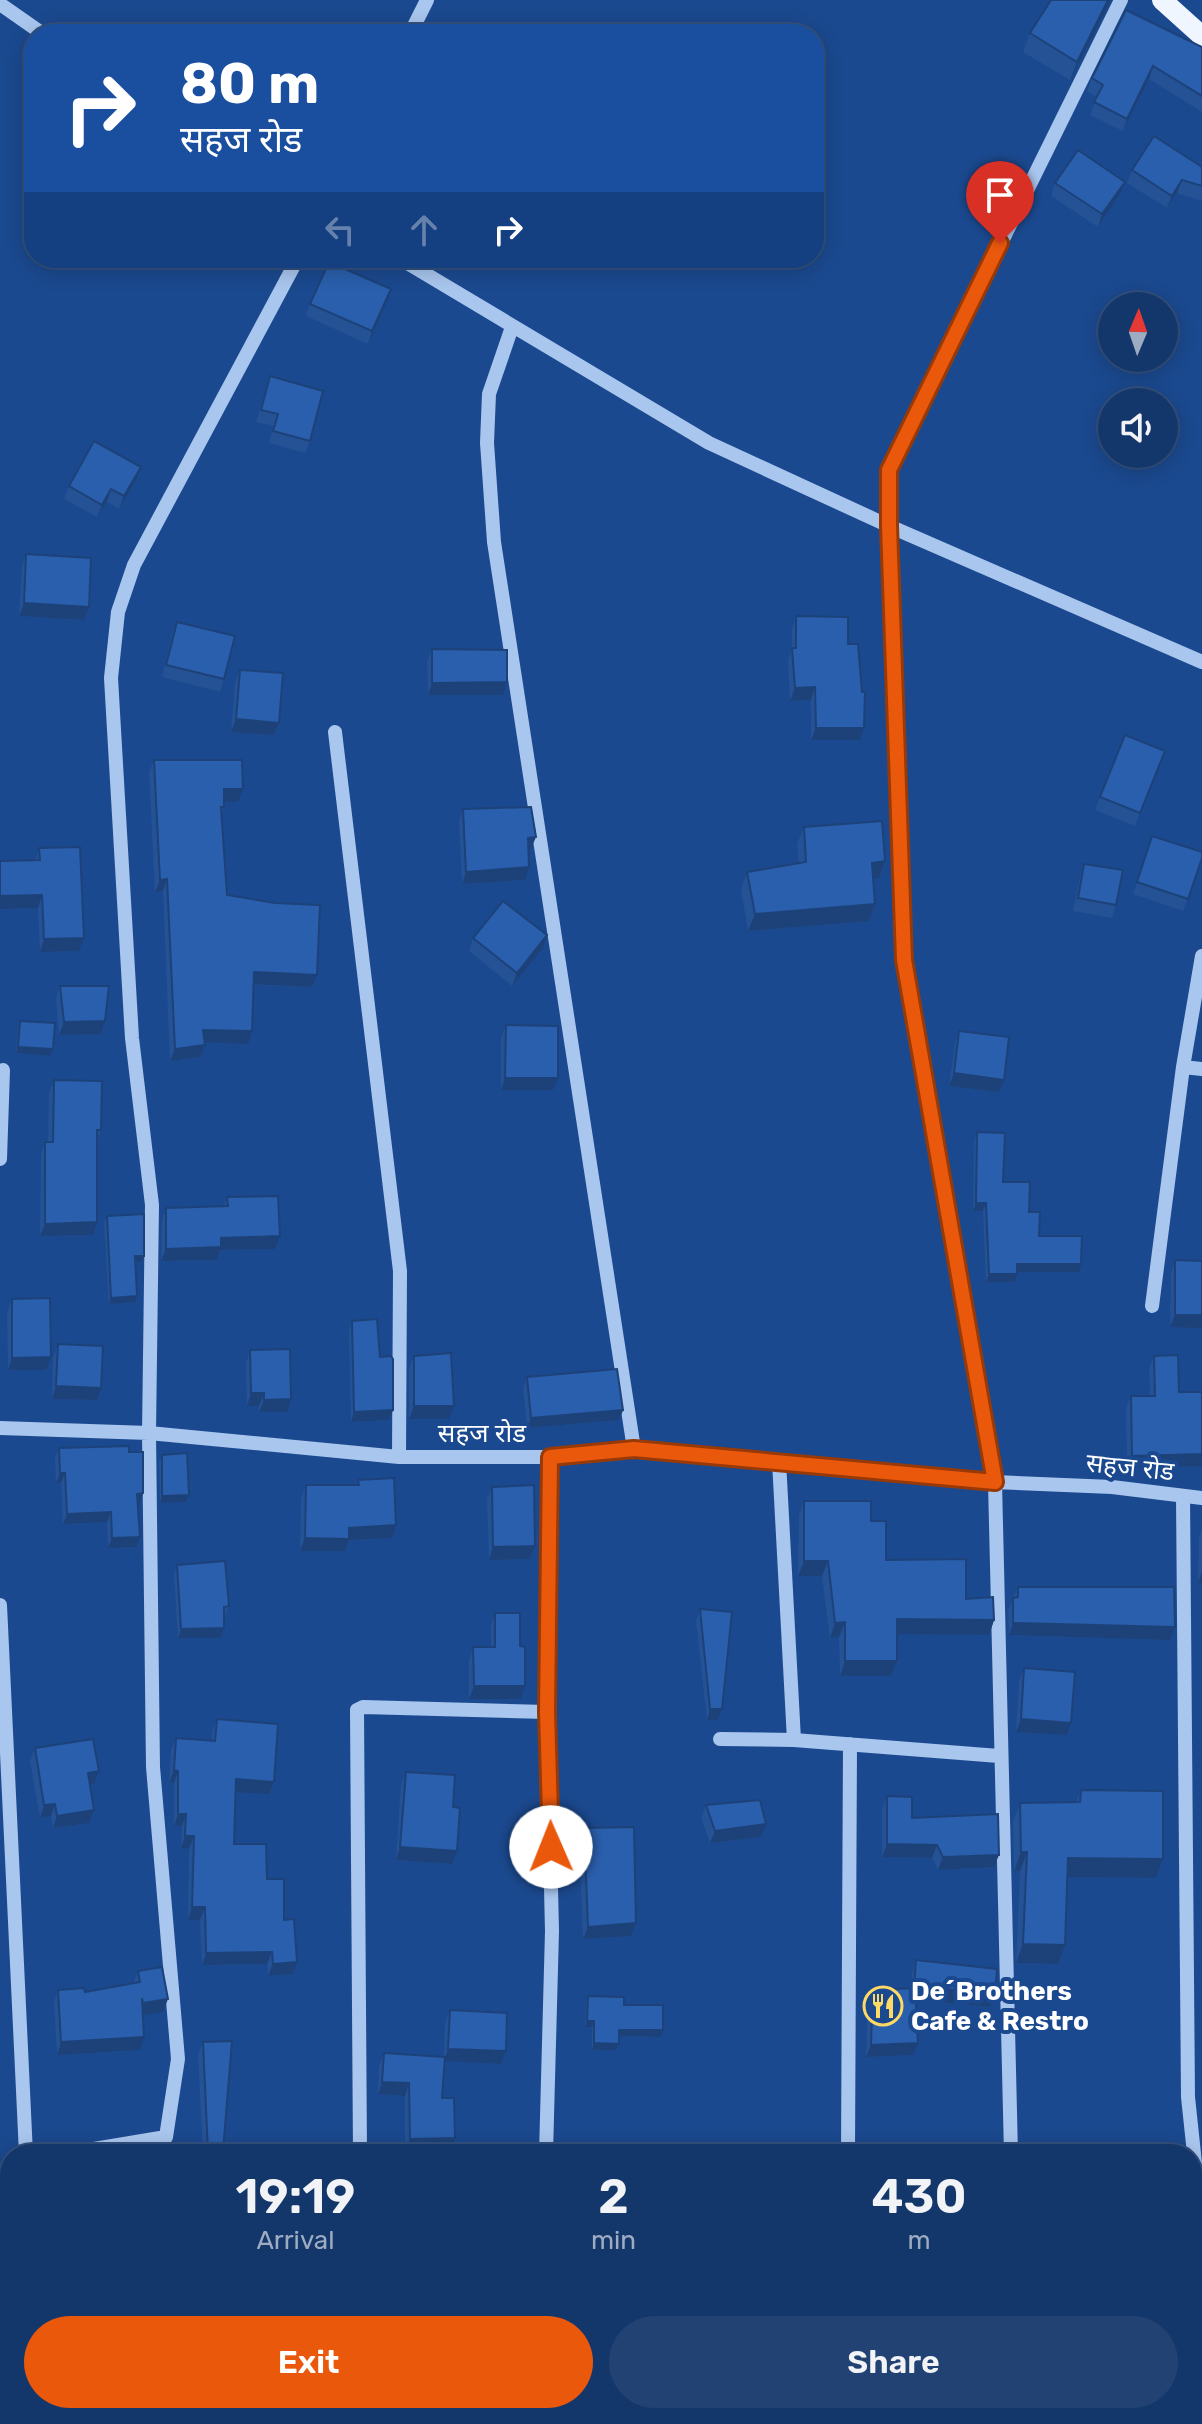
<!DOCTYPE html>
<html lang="en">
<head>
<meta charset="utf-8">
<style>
  :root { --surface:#14376b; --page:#214273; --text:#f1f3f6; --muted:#9dacc1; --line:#33517e; --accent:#ea580c }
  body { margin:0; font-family:Rubik,"Noto Sans Devanagari",sans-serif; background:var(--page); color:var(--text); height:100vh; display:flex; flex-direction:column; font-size:30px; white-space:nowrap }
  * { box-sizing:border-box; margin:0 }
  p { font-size:26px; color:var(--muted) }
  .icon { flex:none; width:44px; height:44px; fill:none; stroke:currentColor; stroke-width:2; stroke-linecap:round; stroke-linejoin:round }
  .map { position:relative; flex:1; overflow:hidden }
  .drawer { position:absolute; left:0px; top:2144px; width:1202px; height:280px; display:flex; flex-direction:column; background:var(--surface); border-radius:32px 32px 0 0; box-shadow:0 4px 20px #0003,0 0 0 2px var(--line) }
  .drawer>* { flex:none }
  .guide { position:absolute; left:24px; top:24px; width:800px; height:244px; border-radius:32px; box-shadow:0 4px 20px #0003,0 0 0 2px var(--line); background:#1a4fa0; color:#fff; overflow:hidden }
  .needle { width:52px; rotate:2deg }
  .buttons { position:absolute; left:1098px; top:292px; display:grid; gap:16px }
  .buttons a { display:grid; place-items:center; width:80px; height:80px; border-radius:50%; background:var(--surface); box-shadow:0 4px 20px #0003,0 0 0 2px var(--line); font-size:40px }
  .pin { position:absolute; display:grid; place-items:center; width:68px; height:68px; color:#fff; margin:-82px -34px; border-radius:50% 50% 50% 0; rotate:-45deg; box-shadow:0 0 8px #0007 }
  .pin .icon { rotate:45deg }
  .me { position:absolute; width:88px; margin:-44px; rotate:359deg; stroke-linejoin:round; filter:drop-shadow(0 0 6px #0008) }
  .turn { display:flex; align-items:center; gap:28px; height:168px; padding:0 24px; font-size:36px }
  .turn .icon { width:104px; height:104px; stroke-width:2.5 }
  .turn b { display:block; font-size:56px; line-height:68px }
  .lanes { display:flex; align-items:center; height:76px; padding:0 24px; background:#0003; justify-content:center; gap:40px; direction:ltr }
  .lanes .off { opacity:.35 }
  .eta { display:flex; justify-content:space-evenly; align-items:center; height:136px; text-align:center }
  .eta b { font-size:48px; font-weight:600; line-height:56px }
  .cta { display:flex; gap:16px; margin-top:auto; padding:16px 24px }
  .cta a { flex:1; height:92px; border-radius:48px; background:var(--accent); color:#fff; font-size:32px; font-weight:600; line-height:92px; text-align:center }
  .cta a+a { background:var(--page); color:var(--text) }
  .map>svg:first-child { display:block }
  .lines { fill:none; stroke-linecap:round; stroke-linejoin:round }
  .minor { stroke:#a9c6ee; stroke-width:14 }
  .major { stroke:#f0f6ff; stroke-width:20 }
  .wall { fill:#245295 }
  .shaded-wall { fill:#1d4279 }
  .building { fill:#2a5fad; stroke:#1d4279; stroke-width:2 }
  .route-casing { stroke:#983908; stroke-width:20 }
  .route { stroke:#ea580c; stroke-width:14 }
  .labels { text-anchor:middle; stroke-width:8; stroke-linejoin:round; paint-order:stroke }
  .street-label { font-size:26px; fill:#fff; stroke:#1b498f }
  .poi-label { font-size:26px; font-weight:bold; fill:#fff; stroke:#1b498f; text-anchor:start }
</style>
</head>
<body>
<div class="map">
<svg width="1202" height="2424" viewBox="0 0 1202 2424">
  <rect width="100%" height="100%" fill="#1b498f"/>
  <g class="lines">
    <path class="minor" d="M0,4L43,34
      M410,34L427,0
      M399,258L709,443L889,526L1202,662
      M512,327L489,394L487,443L494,542L634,1449
      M335,732L400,1271L399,1457
      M1183,1067L1202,1069
      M0,1159L3,1070
      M1152,1306L1183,1067L1202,956
      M0,1428L149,1433L399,1457H550L634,1449L995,1482L1112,1487L1202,1498
      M779,1461L794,1740
      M1183,1496L1188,2097L1202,2229
      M0,1605L26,2154
      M720,1739L794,1740L999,1756
      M64,2154L166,2137L178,2059L153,1767L149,1433L152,1205L132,1038L111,678L118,612L134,565L298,258
      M360,2154L357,1710L363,1707L547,1712
      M546,2154L552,1931L547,1712L550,1457
      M848,2154L850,1744
      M1011,2154L995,1482L904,960L889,470L1121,0
      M55,2414L56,2424
      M1019,2414V2424
      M357,2424V2414
      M541,2424L542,2414
      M847,2424V2414"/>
    <path class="major" d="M1162,0L1202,36"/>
  </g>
  <path class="wall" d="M1051,0H1111L1070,80L1023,52L1030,33Z
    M1202,47V112L1149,79L1123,131L1090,115L1097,97L1087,91L1092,78Z
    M1202,167V201L1177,193L1167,208L1127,183L1132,170Z
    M1055,183L1120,194L1098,227L1051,196Z
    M387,302L368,344L306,316L310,304Z
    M270,376L310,441L305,453L269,443L273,426L256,422Z
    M136,480L119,509L107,502L97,517L64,499L69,486Z
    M26,554L89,607L84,620L19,616L22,566Z
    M796,616L848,644L860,740H811V700L790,701L788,660L792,649V629Z
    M177,622L224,679L220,692L162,677L172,634Z
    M432,649L503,695H428L427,662Z
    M240,670L279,723L274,735L231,732L235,683Z
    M1165,751L1135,826L1095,810L1100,797Z
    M154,760L238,802H224V807L221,815L227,895L312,987L254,985L248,1044L204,1042L205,1045L200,1057L170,1061L163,891L155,892L149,772Z
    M463,809L531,849L528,850L525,880L462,884L459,821Z
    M804,827L885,861L879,878L873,879L875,904L869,921L748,931L741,889L747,872L799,863L797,844Z
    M1152,836L1202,858L1183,911L1133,894Z
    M39,848L84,938L79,951L40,952L38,908L0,909V861H35Z
    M1084,864L1116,905L1112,918L1073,911L1080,876Z
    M547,935L543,948L512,986L469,951L473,938Z
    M60,986L105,1021L101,1034L59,1035L56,998Z
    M20,1021L50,1056L16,1053L18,1027Z
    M506,1025L553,1090H501V1038Z
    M959,1031L999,1092L949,1086L955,1044Z
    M54,1080L101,1130L97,1140L93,1235L40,1236L41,1154L45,1142H48L49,1093Z
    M977,1132L1003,1182L1029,1212L1039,1236L1079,1272H1017L1015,1282H986L983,1211H973L974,1140Z
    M227,1197L275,1249L220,1250L217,1260L161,1261L162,1220L166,1208L224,1206Z
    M107,1216L144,1256L141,1262H135V1302L109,1304L104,1222Z
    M1175,1260L1202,1261L1170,1327L1171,1273Z
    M12,1299L46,1370H8L7,1312Z
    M352,1321L393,1410L389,1420L351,1422L349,1331Z
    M58,1344L97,1400L52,1399L53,1357Z
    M250,1350L287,1412H259V1406H247L246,1363Z
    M414,1356L454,1406L449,1419H409V1368Z
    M1154,1356L1179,1392H1202V1466L1127,1468L1126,1408L1131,1396H1150L1149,1368Z
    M527,1377L623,1410L619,1420L527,1428L523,1387Z
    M59,1448L129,1452L143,1493L140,1503L138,1504L136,1547L108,1548L107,1522L63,1524L61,1483H56L55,1458Z
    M162,1455L186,1502L160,1503L159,1461Z
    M358,1480L392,1538L349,1540L345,1551H300L301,1498L306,1485H356Z
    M492,1487L535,1546L530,1559L489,1560L487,1499Z
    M804,1501L871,1521L886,1560L966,1599L994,1620L989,1635L897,1634V1661L891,1676H840L839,1637L830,1638L822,1576H798L799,1515Z
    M1202,1529V1583H1198L1199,1536Z
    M177,1565L229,1606L225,1615H224L221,1638H178L174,1574Z
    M1018,1587L1175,1627L1170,1640L1009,1635L1008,1610Z
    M700,1609L722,1709L718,1720H707L696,1620Z
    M495,1613L520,1646L525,1686L521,1699H469V1660L473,1647H491V1626Z
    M1024,1668L1067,1735L1016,1732L1019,1681Z
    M217,1719L274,1782L269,1794L235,1792L234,1844L267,1879L284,1920L293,1974L268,1976L267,1964L202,1965L200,1920H188L189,1849L181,1848L182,1826H174V1783L169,1782L171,1750L176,1738L212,1740V1732Z
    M35,1748L99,1771L94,1784L90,1785L94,1810L89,1823L53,1828L51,1816L40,1818L30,1761Z
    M406,1772L453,1807L457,1851L452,1864L396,1860L401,1785Z
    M1081,1790L1163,1859L1156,1878L1067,1877L1058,1964L1016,1963L1020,1871H1014L1013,1822L1020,1803L1076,1802Z
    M887,1796L912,1818L994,1867L938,1870L932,1858L882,1857V1809Z
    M706,1805L761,1837L710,1843L701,1818Z
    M584,1828L636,1923L631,1936L583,1939L579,1840Z
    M916,1960L990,2007L916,2000L913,2055L866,2057L868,2003L873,1990L910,1988L912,1973Z
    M138,1971L163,2012L143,2015L140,2050L57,2055L54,2002L58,1990L85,1992L133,1984Z
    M588,1996L624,2005L663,2030L661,2037L619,2036V2044L616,2050H592V2027H585L586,2002Z
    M450,2010L506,2051L501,2064L445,2061L442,2098L450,2151L405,2152V2096L378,2094L379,2066L384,2053L444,2057L445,2023Z
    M203,2042L222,2154H203L198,2054Z
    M1,2380L45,2424H0Z
    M241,2414H349L347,2424H289Z
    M420,2414H457L456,2422V2424H420Z
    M553,2414H700V2424H554Z
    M855,2414H1011V2424H855Z
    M1075,2414H1106L1105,2424H1074Z"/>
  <path class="shaded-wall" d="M1108,0H1111L1070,80L1077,62Z
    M1153,66L1149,79L1123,131L1127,119Z
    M1182,180L1177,193L1167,208L1172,196Z
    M1125,182L1120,194L1098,227L1102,214Z
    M391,289L387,302L368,344L372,331Z
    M141,467L136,480L119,509L124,496Z
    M111,489L107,502L97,517L102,505Z
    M24,603L89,607L84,620L19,616Z
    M507,682L503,695H428L432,683Z
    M815,687L811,700L790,701L795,688Z
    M236,719L279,723L274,735L231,732Z
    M816,728H864L860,740H811Z
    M224,789H243L238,802H220Z
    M536,837L531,849L523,851L528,838Z
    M885,861L879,878L865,880L872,863Z
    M529,867L525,880L462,884L466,872Z
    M167,879L163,891L155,892L160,880Z
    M42,895L38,908L0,909V896Z
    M875,904L869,921L748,931L755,914Z
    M547,935L543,948L512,986L517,973Z
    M84,938L79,951L40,952L44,939Z
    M254,972L317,975L312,987L250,984Z
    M105,1021L101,1034L59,1035L64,1022Z
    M203,1030L252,1031L248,1044L198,1042Z
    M205,1045L200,1057L170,1061L175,1049Z
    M18,1047L53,1049L50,1056L16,1053Z
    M954,1073L1004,1080L999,1092L949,1086Z
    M505,1078H558L553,1090H501Z
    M976,1203H986L983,1211H973Z
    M97,1222L93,1235L40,1236L45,1224Z
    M280,1236L275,1249L220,1250L217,1260L161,1261L166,1249L221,1238Z
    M135,1256H144L141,1262H133Z
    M1017,1264H1081L1079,1272H1015Z
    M989,1274H1017L1015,1282H986Z
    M137,1296L135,1302L109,1304L111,1298Z
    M1175,1315H1202V1328L1170,1327Z
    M51,1357L46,1370H8L12,1358Z
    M56,1386L101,1388L97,1400L52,1399Z
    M251,1393H264L259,1406H247Z
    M291,1399L287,1412H259L264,1400Z
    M414,1406H454L449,1419H409Z
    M393,1410L389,1420L351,1422L354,1412Z
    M623,1410L619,1420L527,1428L531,1418Z
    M1202,1454V1466L1127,1468L1132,1456Z
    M60,1473H65L61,1483H56Z
    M143,1493L140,1503L134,1504L137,1494Z
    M189,1495L186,1502L160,1503L162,1496Z
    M111,1512L107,1522L63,1524L67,1514Z
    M396,1525L392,1538L349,1540L345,1551H300L305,1538L349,1528Z
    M140,1537L136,1547L108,1548L112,1538Z
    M535,1546L530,1559L489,1560L493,1547Z
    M804,1561H828L822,1576H798Z
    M1202,1571V1583H1198Z
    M897,1619L994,1620L989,1635L892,1634Z
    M845,1622L839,1637L830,1638L835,1623Z
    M1013,1623L1175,1627L1170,1640L1009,1635Z
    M224,1628L221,1638H178L181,1629Z
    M845,1661H897L891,1676H840Z
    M474,1686H525L521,1699H469Z
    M710,1709H722L718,1720H707Z
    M1021,1719L1071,1723L1067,1735L1016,1732Z
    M174,1770L178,1771L174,1783L169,1782Z
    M99,1771L94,1784L83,1786L88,1773Z
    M236,1779L274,1782L269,1794L231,1792Z
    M55,1804L51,1816L40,1818L44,1805Z
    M94,1810L89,1823L53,1828L57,1816Z
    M178,1814H186L182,1826H174Z
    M766,1824L761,1837L710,1843L715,1831Z
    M185,1836H194L189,1849L181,1848Z
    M887,1844L937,1845L932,1858L882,1857Z
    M400,1847L457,1851L452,1864L396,1860Z
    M1021,1852H1027L1020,1871H1014Z
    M999,1855L994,1867L938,1870L943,1857Z
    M1068,1858L1163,1859L1156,1878L1061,1877Z
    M192,1907H205L200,1920H188Z
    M636,1923L631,1936L583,1939L588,1927Z
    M1023,1944L1065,1945L1058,1964L1016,1963Z
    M272,1952L267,1964L202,1965L206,1953Z
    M297,1962L293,1974L268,1976L273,1964Z
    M914,1986L995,1994L990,2007L910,1999Z
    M168,1999L163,2012L139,2016L143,2003Z
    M587,2021H594L592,2027H585Z
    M619,2030H663L661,2037L616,2036Z
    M144,2037L140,2050L57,2055L61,2042Z
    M594,2043L619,2044L616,2050H592Z
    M918,2043L913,2055L866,2057L871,2045Z
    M448,2049L506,2051L501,2064L444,2061Z
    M382,2082L409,2083L405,2096L378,2094Z
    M455,2138L450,2151L405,2152L410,2139Z
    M208,2151H223L222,2154H207Z
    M0,2262H10V2274H0Z
    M1192,2281H1202V2296H1192Z
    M18,2414H48L45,2424H0L4,2415Z
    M166,2414H199L198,2419L165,2416Z
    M298,2415L349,2418L347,2424H295Z
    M424,2420L456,2422V2424H422Z"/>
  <path class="building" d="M1051,0H1108L1077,62L1030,33Z
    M1126,10L1202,47V96L1153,66L1127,119L1094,102L1103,85L1092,78Z
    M1154,136L1202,167V186L1182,180L1172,196L1132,170Z
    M1078,150L1125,182L1102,214L1055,183Z
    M329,262L391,289L372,331L310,304Z
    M270,376L323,391L310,441L273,431L278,414L261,410Z
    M94,441L141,467L124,496L111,489L102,505L69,486Z
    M26,554L91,558L89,607L24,603Z
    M796,616L848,617V644H858L862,692H865L864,728H816L815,687L795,688L792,648H796Z
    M177,622L235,636L224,679L166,665Z
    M432,649L507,650V682L432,683Z
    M240,670L283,673L279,723L236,719Z
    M1125,735L1165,751L1140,813L1100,797Z
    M154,760H242L243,789H224V807H221L227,895L275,903L320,905L317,975L254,972L252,1031L203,1030L205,1045L175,1049L167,879L160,880Z
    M531,807L536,837L528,838L529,867L466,872L463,809Z
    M882,821L885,861L872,863L875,904L755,914L747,872L806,862L804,827Z
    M1152,836L1202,852V858L1188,899L1137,882Z
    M80,847L84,938L44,939L42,895L0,896V861L40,860L39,848Z
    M1084,864L1123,870L1116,905L1078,898Z
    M503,901L547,935L517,973L473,938Z
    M60,986H109L105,1021L64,1022Z
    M20,1021L55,1023L53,1049L18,1047Z
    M506,1025L558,1026V1078H505Z
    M959,1031L1009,1037L1004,1080L954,1073Z
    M54,1080L102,1081L101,1130H97V1222L45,1224V1142H53Z
    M977,1132L1005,1133L1003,1182H1030L1029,1212H1040L1039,1236H1082L1081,1264H1017V1274H989L986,1203H976Z
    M278,1196L280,1236L221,1238V1247L166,1249V1208L228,1206L227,1197Z
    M144,1214V1256H135L137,1296L111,1298L107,1216Z
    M1175,1260L1202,1261V1315H1175Z
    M50,1298L51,1357L12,1358V1299Z
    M377,1319L380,1357L391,1356L393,1359V1410L354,1412L352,1321Z
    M58,1344L103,1346L101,1388L56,1386Z
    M290,1349L291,1399L264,1400V1393H251L250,1350Z
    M451,1353L454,1406H414V1356Z
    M1178,1355L1179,1392H1202V1454L1132,1456L1131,1396H1155L1154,1356Z
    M617,1369L623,1410L531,1418L527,1377Z
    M129,1446V1452H143V1493L137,1494L140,1537L112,1538L111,1512L67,1514L65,1473H60L59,1448Z
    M187,1453L189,1495L162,1496V1455Z
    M394,1478L396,1525L349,1528V1539L305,1538L306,1485H359L358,1480Z
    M534,1485L535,1546L493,1547L492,1487Z
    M804,1501H871V1521H886V1560L966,1559V1599L993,1597L994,1620L897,1619V1661H845V1622L835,1623L828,1561H804Z
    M225,1561L229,1606L224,1607V1628L181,1629L177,1565Z
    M1018,1587H1174L1175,1627L1013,1623V1598L1018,1597Z
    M700,1609L732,1612L722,1709H710Z
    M495,1613H520V1646L525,1647V1686H474L473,1647H495Z
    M1024,1668L1075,1672L1071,1723L1021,1719Z
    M217,1719L278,1724L274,1782L236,1779L234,1844H266L267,1879H284V1920L294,1919L297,1962L273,1964L272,1952L206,1953L205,1907H192L194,1836H185L186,1814H178V1771L174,1770L176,1738L215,1741Z
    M93,1739L99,1771L88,1773L94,1810L57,1816L55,1804L44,1805L35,1748Z
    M406,1772L455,1775L453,1807L460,1808L457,1851L400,1847Z
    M1081,1790L1163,1791V1859L1068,1858L1065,1945L1023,1944L1027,1852H1021L1020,1803L1080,1802Z
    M887,1796L912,1797V1818L998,1814L999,1855L943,1857L937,1845L887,1844Z
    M760,1800L766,1824L715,1831L706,1805Z
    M634,1827L636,1923L588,1927L584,1828Z
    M916,1960L997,1969L995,1994L914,1986Z
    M162,1967L168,1999L143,2003L142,1998L144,2037L61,2042L58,1990L84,1988L85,1992L140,1982L138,1971Z
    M915,1988L918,2043L871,2045L873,1990Z
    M588,1996L624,1997V2005H663V2030H619V2044L594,2043V2021H587Z
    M450,2010L507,2013L506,2051L448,2049Z
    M232,2041L223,2151H208L203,2042Z
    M384,2053L445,2057L442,2098H454L455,2138L410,2139L409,2083L382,2082Z
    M110,2146L112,2154H66Z
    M0,2193H10V2262H0Z
    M1192,2247H1202V2281H1192Z
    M10,2379V2414H18L4,2415L1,2380Z
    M298,2414H349V2418L298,2415Z
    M424,2414H457L456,2422L424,2420Z
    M559,2414H700V2424H560Z
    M861,2414H1011V2424H861Z
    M1080,2414H1106L1105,2424H1079Z"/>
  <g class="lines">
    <g class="route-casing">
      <path id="route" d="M551,1847L547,1712L550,1457L634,1449L995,1482L904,960L889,526V470L1000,243"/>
    </g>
    <use href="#route" class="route"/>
  </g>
  <defs>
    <g id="restaurant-ring" transform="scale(2)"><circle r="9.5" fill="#1b498f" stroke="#ffd966" stroke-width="1.5"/><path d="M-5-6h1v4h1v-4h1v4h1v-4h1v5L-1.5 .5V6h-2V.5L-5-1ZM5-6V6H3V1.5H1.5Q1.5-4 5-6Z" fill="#ffd966"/></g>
  </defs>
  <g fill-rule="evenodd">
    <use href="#restaurant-ring" x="883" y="2006"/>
  </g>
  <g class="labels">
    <g class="street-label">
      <text x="482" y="1442">सहज रोड</text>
      <text transform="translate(1130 1467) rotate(6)" y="9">सहज रोड</text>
    </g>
    <g class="poi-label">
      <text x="911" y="2000">De´Brothers<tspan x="911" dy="30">Cafe &amp; Restro</tspan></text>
    </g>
  </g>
</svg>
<div class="buttons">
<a><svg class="needle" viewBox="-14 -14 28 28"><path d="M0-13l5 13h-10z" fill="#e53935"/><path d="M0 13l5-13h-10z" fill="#9dacc1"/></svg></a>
<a><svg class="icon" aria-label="sound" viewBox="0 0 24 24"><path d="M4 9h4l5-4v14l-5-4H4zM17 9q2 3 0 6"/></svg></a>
</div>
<div class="pin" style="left:1000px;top:243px;background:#d93025"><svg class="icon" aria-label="arrive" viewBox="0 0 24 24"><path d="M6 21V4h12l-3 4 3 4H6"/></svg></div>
<svg class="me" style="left:551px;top:1847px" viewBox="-20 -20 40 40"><circle r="19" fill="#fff"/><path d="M0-13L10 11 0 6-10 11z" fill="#ea580c"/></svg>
<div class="guide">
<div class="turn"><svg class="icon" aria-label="right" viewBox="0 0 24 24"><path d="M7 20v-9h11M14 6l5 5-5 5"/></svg><div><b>80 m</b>सहज रोड</div></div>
<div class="lanes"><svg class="icon off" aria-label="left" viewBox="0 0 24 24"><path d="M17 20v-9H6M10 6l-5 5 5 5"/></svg><svg class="icon off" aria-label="ahead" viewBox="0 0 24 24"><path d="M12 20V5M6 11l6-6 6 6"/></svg><svg class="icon" aria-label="right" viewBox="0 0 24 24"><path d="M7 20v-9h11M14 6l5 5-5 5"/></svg></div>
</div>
<section class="drawer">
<div class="eta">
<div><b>19:19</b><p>Arrival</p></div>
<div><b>2</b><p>min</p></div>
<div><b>430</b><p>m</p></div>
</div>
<div class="cta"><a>Exit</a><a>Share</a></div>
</section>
</div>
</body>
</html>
